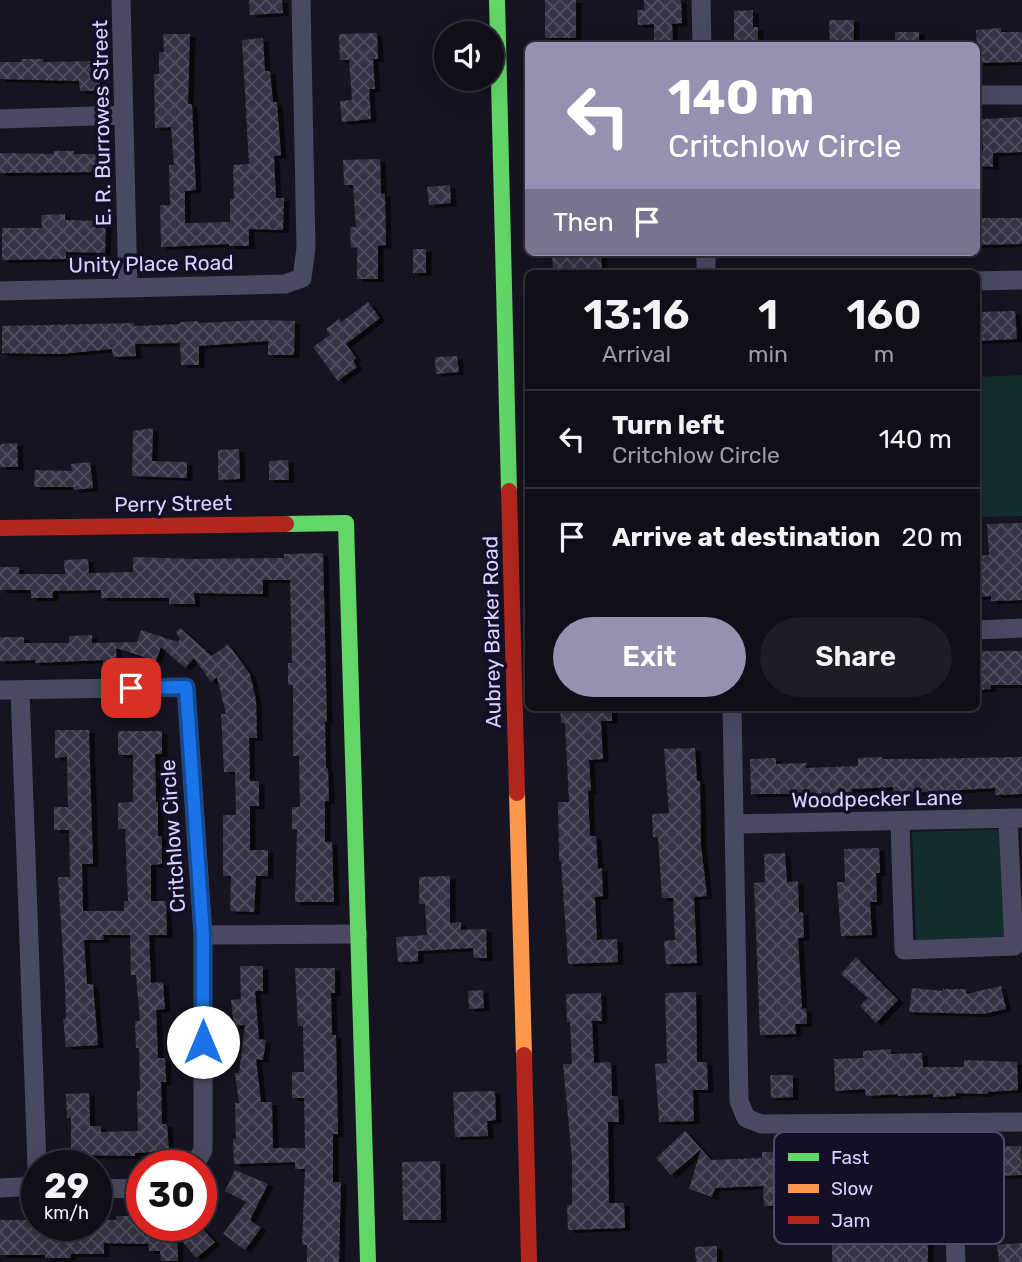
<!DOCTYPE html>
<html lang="en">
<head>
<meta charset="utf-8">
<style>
  :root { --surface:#100f19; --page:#1e1d26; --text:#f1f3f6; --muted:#9c9ca2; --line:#302f38; --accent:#9591b1 }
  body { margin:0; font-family:Rubik,sans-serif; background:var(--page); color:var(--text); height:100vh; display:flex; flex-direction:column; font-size:26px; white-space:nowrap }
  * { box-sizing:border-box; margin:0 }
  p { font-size:23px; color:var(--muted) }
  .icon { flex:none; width:38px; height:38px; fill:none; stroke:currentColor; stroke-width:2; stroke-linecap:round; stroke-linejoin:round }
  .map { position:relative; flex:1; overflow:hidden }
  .details { position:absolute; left:525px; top:270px; width:455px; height:441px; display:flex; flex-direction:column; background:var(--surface); border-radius:10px; box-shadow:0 7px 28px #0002,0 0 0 2px var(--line) }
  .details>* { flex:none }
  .guide { position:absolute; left:525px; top:42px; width:455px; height:214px; border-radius:10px; box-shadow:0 7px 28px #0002,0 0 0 2px var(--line); background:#9591b1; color:#fff; overflow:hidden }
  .controls { position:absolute; left:434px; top:21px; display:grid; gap:14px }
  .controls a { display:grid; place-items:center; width:70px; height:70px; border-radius:50%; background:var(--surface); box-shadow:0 7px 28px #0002,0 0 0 2px var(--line); font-size:35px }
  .speed { position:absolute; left:21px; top:1150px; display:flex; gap:14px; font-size:35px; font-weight:700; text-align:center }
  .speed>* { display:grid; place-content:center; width:91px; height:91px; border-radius:50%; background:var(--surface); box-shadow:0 7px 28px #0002,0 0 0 2px var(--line); line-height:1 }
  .speed small { font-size:18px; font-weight:400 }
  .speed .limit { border:10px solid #d22; background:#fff; color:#111 }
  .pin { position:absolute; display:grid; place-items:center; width:60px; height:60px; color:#fff; margin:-30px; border-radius:14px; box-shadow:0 4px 10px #0006 }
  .me { position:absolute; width:77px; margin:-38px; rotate:0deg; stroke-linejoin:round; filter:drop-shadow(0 0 5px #0008) }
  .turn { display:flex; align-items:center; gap:24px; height:147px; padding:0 28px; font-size:32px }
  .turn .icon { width:91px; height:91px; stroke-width:2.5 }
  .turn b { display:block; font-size:49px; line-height:60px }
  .then { display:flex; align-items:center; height:66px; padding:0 28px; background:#0003; gap:14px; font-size:26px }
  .eta { display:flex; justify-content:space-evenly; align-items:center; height:119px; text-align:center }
  .eta b { font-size:42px; font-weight:600; line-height:49px }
  .button { display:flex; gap:14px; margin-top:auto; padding:14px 28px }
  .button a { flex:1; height:80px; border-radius:42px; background:var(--accent); color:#fff; font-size:28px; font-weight:600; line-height:80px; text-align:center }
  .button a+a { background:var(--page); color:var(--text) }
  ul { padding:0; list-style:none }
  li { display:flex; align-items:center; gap:21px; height:98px; padding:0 28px; border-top:2px solid var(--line) }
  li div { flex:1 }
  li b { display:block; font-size:26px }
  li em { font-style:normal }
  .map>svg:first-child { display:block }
  .green { fill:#132c2d }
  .building { fill:url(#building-cross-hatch); filter:url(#shadow) }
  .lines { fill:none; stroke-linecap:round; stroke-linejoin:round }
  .street { stroke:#4a4962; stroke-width:19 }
  .fast { stroke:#63d668; stroke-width:16 }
  .slow { stroke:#ff974d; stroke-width:16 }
  .jam { stroke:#b3261e; stroke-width:16 }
  .route-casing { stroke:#114b97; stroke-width:18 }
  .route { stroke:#1a73e8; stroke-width:12 }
  .labels { text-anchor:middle; stroke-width:7; stroke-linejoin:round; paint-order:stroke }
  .street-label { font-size:21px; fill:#d9d4ff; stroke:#130f26 }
  .key { fill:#130f26; stroke:#4e4a67; stroke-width:2 }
  .key-label { font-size:19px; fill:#d9d4ff }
</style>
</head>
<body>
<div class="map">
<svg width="1022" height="1262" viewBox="0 0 1022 1262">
  <defs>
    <pattern id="building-cross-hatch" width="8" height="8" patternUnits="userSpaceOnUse" patternTransform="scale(1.75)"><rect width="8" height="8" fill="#343243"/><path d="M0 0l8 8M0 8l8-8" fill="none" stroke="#514f5f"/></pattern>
    <filter id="shadow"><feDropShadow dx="5.5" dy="3" stdDeviation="0" flood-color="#0009"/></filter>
  </defs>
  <rect width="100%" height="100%" fill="#161421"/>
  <path class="green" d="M1022,375V516L977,517V377Z
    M1003,829L1007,937L916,940L912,832Z"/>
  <path class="building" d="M249,0H282L283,13L250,15Z
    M545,0H576V38H545Z
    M644,0H681L682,23L672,24L673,46H654V24L638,25L637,10H644Z
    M753,10V27H758V46H734V11Z
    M829,20H854V46H830Z
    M1001,28V32H1022V62L978,63L976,30Z
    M895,32H919V46H895Z
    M377,33L378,59H373L375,89H369L371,119L342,122L340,101L352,100L349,60H340L339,34Z
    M163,34H190L188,104H192L196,190L185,191V223L230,222V199H234L233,165L249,164L242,40L263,38L265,71H270L273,102H277L281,155L274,156L276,198H284L283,230L249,229V246H229V244L161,247L160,205H170L169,165H174L171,127L155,128L154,74H159V52H164Z
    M22,59H43V62L100,61V91H80L79,81L0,79V62H22Z
    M1022,117V152L993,153V167L979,166L980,151L983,152L982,119Z
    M54,151H74V154H100V172L0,173V153L54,154Z
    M380,159L381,194L385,193L386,245L378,246V279H357V247L351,248L350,227H356L353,185H344L343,160Z
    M450,185L451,203L429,205L427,187Z
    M65,214V220L106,221L105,253L66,252V259L2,260V228H42L41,215Z
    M976,218H1022V244L976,245Z
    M413,249H426V273H413Z
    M552,252H601L602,273H553Z
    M368,302L380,318L346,344L356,358L353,360L357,367L338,381L313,347L330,335L326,329L339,319L341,322Z
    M1015,311L1017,339L976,341V312Z
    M260,320L295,321L294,355H268V341L199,346V365H181L180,343L135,344L136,356L113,357L112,349L61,354L2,353V326L134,323V326L180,324V322L198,321V323Z
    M457,356L459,372L436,374L435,357Z
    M153,428L152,461L187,462V478L132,476L133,431Z
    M17,443L18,467H0V444Z
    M239,449L240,479L218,480V450Z
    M288,460L289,480H269V461Z
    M90,462L93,488L74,490L73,487H34L35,470L72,471L71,464Z
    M1022,523V600L991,601V596L976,597V556L989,555L987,524Z
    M323,553L327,722H325L326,768H328L329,801H325V842H332L334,902H295L297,829L292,830V807H300L299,756H293V685H288V663H292L290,580H263V594L194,593L195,604H169V598H101V590L53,591V598H31V590H0V567H19V574H65L64,560L88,559L89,573L133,572V557L194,559L284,558V554Z
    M180,628L212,656L228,644L250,674L256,700L257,738H249L250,781H259V806H250V850H268V876H256L254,912L230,911L231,876H223V815H236L235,772H224L221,714H226L217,677L211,682L194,658L185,668L161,647L156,661L116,648L117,668H103V660L35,663V660L0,661V637H24V643H69V636L92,635V643L137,642L141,630L178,642L180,639L176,632Z
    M976,651H1022V685H991V689L976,690Z
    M560,707H612V721H601L603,759L589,760L591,791H588L590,836H596L598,869L602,868L603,896L595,897L597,940L617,939L618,962L568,964L561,861H559L558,802H569L565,723H561Z
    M55,730H89L93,864H82L83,911H124V901H128L125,829H118V803L133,802V755H118V731H162V754H155L156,802H158V836H162V864L151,865V901H166L167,935H149L151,983L163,982L165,1009L156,1010L158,1058H165L166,1082H161L162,1124H167L169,1151L135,1153V1156L71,1155V1117L67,1118L66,1094L89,1093L90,1126H101V1132L138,1131L137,1091H140L139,1048H136L135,1021H140L136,975H131L130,935H103L104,940H84L87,984H93L98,1045L66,1047L63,1019H66L65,985L58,877H70L69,830H54V807H68L67,757L55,758Z
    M695,748L697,781H700L701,845L707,896L694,897L697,963L666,964L664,941L675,940L673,898H662L658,837H653L652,814L669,813L664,749Z
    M882,757L883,759H918L1022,757V794L995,795V788L893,794V787L852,789V794L807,795V797L794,798V794H751L750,759L776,758V764L806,763V768L858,766V758Z
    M879,848L880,873H876L877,902H870L872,935L841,936L837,882H845L844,849Z
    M785,853L787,882L798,881L799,913L803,912L804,938H798L802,1009L806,1008L807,1024H795L796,1034L760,1035L754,883L765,882L764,854Z
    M450,876V923L461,922V930L486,929L487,958H474L473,948L418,951V961L398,962L396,937L427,935L425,904H419V877Z
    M856,957L898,1000L876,1023L860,1006L868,998L841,974Z
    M240,966H263V991H255L259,1039L266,1040L263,1060L256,1059L261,1102H272L273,1148H305L304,1098H292V1072H304L303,1026H298L295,968H335V993H331L332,1035H336L338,1134H333V1182H341L339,1262H307V1245H302L305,1169H295V1162L234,1164L233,1139H236L235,1103H239L235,1073H239L245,1025L234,1026L231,1000L241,999Z
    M1001,986L1006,1009L983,1014L909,1012L912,988L943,991V989H966V994Z
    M483,990L484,1008L469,1009L468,991Z
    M696,992L697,1062H707L708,1090H693L694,1121L659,1122L655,1064L667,1063L665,993Z
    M601,993L602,1021H592L594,1063L611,1062L612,1096H618L619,1122H608L609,1203H624L625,1228L568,1230L567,1205H572V1159L563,1064H572L570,1022H567L566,994Z
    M891,1049V1054L922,1053L923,1067H964V1060L1017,1062L1018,1090L988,1092V1094L955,1093L956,1096L933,1097V1094L898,1096V1094L866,1096L865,1089L835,1091L834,1059L863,1058V1051Z
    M770,1075H793V1097L771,1098Z
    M495,1091L496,1120L487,1121L488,1136L455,1137L453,1092Z
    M685,1131L701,1149L671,1175L656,1158Z
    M927,1142L928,1185L897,1186L896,1172H858V1183H848V1190H830L831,1186H790L791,1205L764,1206L763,1186L715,1188L712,1197L689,1189L701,1149L711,1160L762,1158V1152L799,1151V1147L864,1148V1144Z
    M1021,1146L1022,1175L995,1176L994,1147Z
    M440,1161L441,1220H403L402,1162Z
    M235,1170L268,1184L250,1220L261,1228L245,1250L223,1234L246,1202L225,1191Z
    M116,1216H140V1225H177L178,1261H161L160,1251H149L148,1244L104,1243V1254H71V1258H45V1255H0V1220H36V1225H96V1220H116Z
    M199,1225L215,1242L196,1258L181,1240Z
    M928,1242V1262H832V1244Z
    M1022,1243V1262H999L997,1245Z
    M717,1246V1262H696L695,1247Z"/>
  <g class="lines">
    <path class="street" d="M121,0L128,288
      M701,0L702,46
      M976,95H1022
      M0,119L124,115
      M706,252V273
      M976,281L1022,280
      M0,291L285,284L302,278L306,248L301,0
      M976,630L1022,628
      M0,690L186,687L203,935V1150L194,1166
      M20,690L37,1166
      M732,707L739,1101L746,1118L761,1124L1022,1122
      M900,822L904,950L1014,946L1008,819
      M734,824L1022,818
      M203,935L358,934
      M951,1124L956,1262
      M0,1188L37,1186
      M96,1188L142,1189"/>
    <path class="fast" d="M497,0L509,491
      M286,524L346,523L368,1262"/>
    <path class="slow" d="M517,793L524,1055"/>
    <path class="jam" d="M509,491L517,793
      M0,528L286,524
      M524,1055L529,1262"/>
  </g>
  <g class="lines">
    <g class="route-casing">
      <path id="route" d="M131,688L186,687L203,935V1042"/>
    </g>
    <use href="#route" class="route"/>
  </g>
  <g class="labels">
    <g class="street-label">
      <text transform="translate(102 123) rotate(-91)" y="7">E. R. Burrowes Street</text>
      <text transform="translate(151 264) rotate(-1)" y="7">Unity Place Road</text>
      <text transform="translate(173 504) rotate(-1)" y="7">Perry Street</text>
      <text transform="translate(492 632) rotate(-91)" y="7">Aubrey Barker Road</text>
      <text transform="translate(877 799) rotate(-1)" y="7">Woodpecker Lane</text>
      <text transform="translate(173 836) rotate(-94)" y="7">Critchlow Circle</text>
    </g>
  </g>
  <rect x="774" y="1132" width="230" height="112" rx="10" class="key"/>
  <rect x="788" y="1153" width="31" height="8" fill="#63d668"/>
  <rect x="788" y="1184" width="31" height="9" fill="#ff974d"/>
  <rect x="788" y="1216" width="31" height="8" fill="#b3261e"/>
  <g class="key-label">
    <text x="831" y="1164">Fast</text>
    <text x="831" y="1195">Slow</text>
    <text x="831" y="1227">Jam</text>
  </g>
</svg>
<div class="controls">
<a><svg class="icon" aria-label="sound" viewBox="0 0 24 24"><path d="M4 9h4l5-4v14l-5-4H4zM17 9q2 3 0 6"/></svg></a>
</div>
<div class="speed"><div>29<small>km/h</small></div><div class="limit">30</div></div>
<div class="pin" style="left:131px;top:688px;background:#d93025"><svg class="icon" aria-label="arrive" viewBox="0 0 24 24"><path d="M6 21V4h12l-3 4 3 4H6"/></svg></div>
<svg class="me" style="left:203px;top:1042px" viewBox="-20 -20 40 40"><circle r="19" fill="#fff"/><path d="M0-13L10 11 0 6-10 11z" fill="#1a73e8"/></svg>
<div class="guide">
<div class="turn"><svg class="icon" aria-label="left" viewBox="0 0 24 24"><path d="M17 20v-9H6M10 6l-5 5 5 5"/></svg><div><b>140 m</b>Critchlow Circle</div></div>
<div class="then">Then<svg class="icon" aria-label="arrive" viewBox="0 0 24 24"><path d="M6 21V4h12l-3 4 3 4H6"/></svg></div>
</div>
<section class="details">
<div class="eta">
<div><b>13:16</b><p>Arrival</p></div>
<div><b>1</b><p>min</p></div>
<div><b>160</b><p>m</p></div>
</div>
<ul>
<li><svg class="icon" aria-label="left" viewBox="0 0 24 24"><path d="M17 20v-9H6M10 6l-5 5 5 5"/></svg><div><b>Turn left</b><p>Critchlow Circle</p></div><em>140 m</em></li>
<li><svg class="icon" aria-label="arrive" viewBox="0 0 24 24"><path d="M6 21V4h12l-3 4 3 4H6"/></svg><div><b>Arrive at destination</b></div><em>20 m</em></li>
</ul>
<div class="button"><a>Exit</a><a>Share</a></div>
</section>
</div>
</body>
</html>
